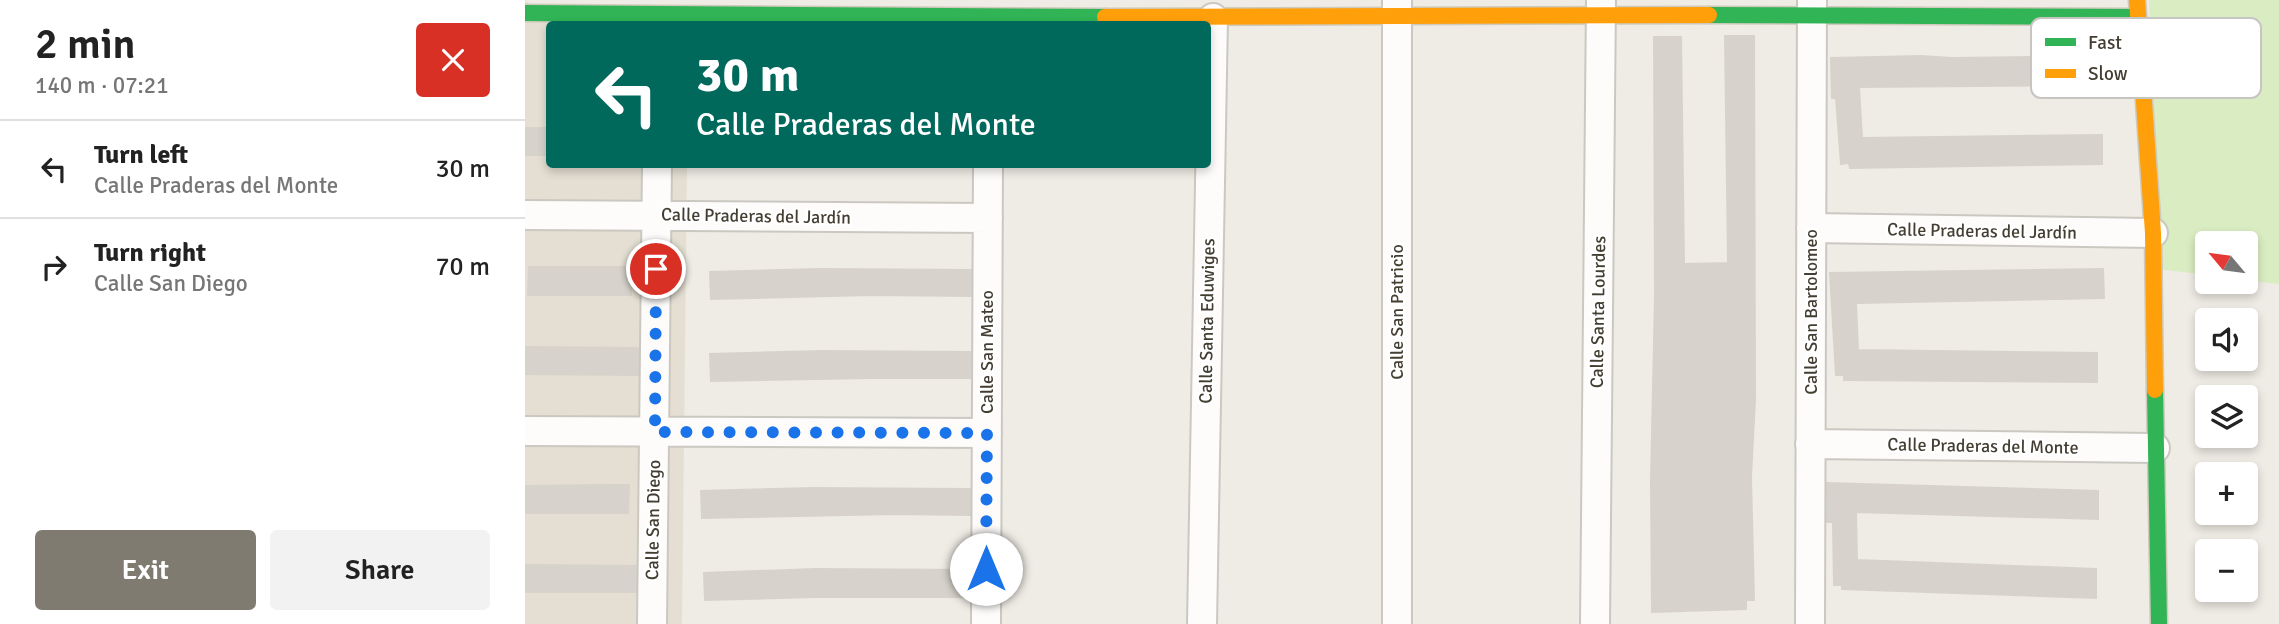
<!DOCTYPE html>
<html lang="en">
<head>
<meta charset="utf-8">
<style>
  :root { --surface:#fff; --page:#f2f2f2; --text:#222; --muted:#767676; --line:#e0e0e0; --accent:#807b71 }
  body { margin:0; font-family:Signika,sans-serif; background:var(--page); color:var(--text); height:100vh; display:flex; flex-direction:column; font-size:26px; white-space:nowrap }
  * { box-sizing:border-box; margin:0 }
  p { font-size:23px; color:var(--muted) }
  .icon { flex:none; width:38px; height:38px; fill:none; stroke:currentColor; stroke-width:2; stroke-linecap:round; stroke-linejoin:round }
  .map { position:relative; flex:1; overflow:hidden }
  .details { display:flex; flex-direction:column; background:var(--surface); width:525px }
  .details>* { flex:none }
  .hud { position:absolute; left:21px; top:21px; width:665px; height:147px; border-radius:7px; box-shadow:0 4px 10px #0003; background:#00695c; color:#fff; overflow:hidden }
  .needle { width:46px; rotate:299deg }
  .buttons { position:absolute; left:1670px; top:231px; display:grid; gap:14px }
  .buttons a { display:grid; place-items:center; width:63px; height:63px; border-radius:7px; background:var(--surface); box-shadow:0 4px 10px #0003; font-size:35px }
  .pin { position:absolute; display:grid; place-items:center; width:60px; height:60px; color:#fff; margin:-30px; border:4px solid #fff; border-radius:50%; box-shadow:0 2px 7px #0007 }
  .me { position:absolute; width:77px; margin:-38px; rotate:0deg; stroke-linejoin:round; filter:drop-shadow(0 0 5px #0008) }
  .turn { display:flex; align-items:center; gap:24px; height:147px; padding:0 35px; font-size:32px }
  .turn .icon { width:91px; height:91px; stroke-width:2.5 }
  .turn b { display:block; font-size:49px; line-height:60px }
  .round { display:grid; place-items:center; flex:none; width:74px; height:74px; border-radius:7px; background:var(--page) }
  .head { display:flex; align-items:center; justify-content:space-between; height:119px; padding:0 35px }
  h1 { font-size:42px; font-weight:600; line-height:52px }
  .button { display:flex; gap:14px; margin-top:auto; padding:14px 35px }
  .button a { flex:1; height:80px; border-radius:7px; background:var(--accent); color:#fff; font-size:28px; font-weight:600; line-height:80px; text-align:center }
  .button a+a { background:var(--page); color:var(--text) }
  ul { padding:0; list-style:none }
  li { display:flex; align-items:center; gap:21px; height:98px; padding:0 35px; border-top:2px solid var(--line) }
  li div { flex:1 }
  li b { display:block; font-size:26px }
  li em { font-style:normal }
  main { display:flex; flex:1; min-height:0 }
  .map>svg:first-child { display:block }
  .residential { fill:#e4dfd2 }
  .green { fill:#daecc2 }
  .building { fill:#d7d3cc; stroke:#d7d3cb; stroke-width:2 }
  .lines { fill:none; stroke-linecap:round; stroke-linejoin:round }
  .street-casing { stroke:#cbc8c1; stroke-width:32 }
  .fast-casing { stroke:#cfcabb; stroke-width:19 }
  .slow-casing { stroke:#cfcabb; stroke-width:19 }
  .street { stroke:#fdfcfb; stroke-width:28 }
  .fast { stroke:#30b455; stroke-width:16 }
  .slow { stroke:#ff9f0a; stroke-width:16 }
  .route { stroke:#1a73e8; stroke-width:12; stroke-dasharray:0 21.6 }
  .labels { text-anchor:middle; stroke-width:5; stroke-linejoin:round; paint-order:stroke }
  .street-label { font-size:18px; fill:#443e32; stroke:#fff }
  .key { fill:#fff; stroke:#c7c5c2; stroke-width:2 }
  .key-label { font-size:19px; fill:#443e32 }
</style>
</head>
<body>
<main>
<section class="details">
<div class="head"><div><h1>2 min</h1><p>140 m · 07:21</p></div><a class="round" style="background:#d93025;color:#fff"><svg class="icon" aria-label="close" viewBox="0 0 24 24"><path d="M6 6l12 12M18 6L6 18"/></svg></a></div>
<ul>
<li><svg class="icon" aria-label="left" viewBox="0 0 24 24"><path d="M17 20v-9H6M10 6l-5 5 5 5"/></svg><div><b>Turn left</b><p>Calle Praderas del Monte</p></div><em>30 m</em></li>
<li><svg class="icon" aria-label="right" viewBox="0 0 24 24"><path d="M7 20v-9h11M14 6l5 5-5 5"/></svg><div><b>Turn right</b><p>Calle San Diego</p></div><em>70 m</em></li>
</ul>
<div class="button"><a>Exit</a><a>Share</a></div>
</section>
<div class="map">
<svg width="1754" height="624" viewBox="0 0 1754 624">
  <rect width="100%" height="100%" fill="#efece5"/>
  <path class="residential" d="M0,0L24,24V164L162,165L157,624H0Z"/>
  <path class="green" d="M1624,0H1754V284L1720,280V243H1682V275L1633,269Z"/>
  <path class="building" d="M1200,36H1229L1230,400L1226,477L1229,600H1221V609L1127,612L1126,480L1130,297L1129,37H1156L1159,264L1203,263Z
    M1396,56L1427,58L1579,56V85L1334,87L1337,138L1577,135V164L1325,168L1324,163L1316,164L1311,98H1307L1306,58Z
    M0,128H24V155H0Z
    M4,267H106V295H3Z
    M296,269L446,270V296L346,295L186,299L185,272Z
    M1578,269L1579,298L1331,303L1333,350L1572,353V382L1319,380V375H1311L1305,273Z
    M0,347L113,348V375L0,374Z
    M297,351L446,352L445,378H346L186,381L185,354Z
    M1302,483L1573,491V519L1331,512L1332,560L1571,569V598L1317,589V585H1309L1308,522H1302Z
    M85,485H104L103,513H1V486Z
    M288,488L445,489V515L371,514L177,518L176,491Z
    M0,565L111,566V592H0Z
    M290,569L445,570L444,597H290L180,600L179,573Z"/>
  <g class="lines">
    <g class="street-casing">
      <path id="street" d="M872,0V624
        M0,215L463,218
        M1286,228L1628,233
        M0,431L462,433
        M1285,444L1630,448
        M127,624L132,164
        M461,624L463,164
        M677,624L688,18
        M1070,624L1076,0
        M1285,624L1287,0"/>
    </g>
    <g class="fast-casing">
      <path id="fast" d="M0,13L580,17
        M1184,15L1612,17
        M1630,390L1634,624"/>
    </g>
    <g class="slow-casing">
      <path id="slow" d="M1612,0L1628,233L1630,390
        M580,17L1184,15"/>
    </g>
    <use href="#street" class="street"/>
    <use href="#fast" class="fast"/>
    <use href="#slow" class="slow"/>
  </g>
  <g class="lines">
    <path class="route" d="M131,269L130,432L462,433L461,569"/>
  </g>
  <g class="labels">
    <g class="street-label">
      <text transform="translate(231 216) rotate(1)" y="6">Calle Praderas del Jardín</text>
      <text transform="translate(1457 231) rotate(1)" y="6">Calle Praderas del Jardín</text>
      <text transform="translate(872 312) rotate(-90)" y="6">Calle San Patricio</text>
      <text transform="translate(1073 312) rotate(-89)" y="6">Calle Santa Lourdes</text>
      <text transform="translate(1286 312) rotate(-90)" y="6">Calle San Bartolomeo</text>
      <text transform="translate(682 321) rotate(-89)" y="6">Calle Santa Eduwiges</text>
      <text transform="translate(462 352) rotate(-90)" y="6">Calle San Mateo</text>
      <text transform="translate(1458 446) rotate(1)" y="6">Calle Praderas del Monte</text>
      <text transform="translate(128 520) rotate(-89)" y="6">Calle San Diego</text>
    </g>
  </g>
  <rect x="1506" y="18" width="230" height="80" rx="10" class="key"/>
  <rect x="1520" y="38" width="31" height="8" fill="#30b455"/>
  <rect x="1520" y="69" width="31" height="9" fill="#ff9f0a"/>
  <g class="key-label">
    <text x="1563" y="49">Fast</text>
    <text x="1563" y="80">Slow</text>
  </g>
</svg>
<div class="buttons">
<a><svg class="needle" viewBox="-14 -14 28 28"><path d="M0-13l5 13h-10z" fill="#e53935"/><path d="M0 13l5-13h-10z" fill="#767676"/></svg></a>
<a><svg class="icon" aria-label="sound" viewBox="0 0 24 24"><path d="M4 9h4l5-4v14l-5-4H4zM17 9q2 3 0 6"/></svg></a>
<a><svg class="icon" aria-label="layers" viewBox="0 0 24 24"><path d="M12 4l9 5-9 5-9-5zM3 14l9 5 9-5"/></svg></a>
<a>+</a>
<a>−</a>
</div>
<div class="pin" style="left:131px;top:269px;background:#d93025"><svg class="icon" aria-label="arrive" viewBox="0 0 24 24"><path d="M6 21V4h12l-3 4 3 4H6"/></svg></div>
<svg class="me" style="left:461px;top:569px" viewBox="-20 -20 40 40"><circle r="19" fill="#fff"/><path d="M0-13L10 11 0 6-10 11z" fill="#1a73e8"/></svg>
<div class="hud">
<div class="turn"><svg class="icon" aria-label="left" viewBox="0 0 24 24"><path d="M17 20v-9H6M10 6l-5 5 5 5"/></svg><div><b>30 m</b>Calle Praderas del Monte</div></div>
</div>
</div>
</main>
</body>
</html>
